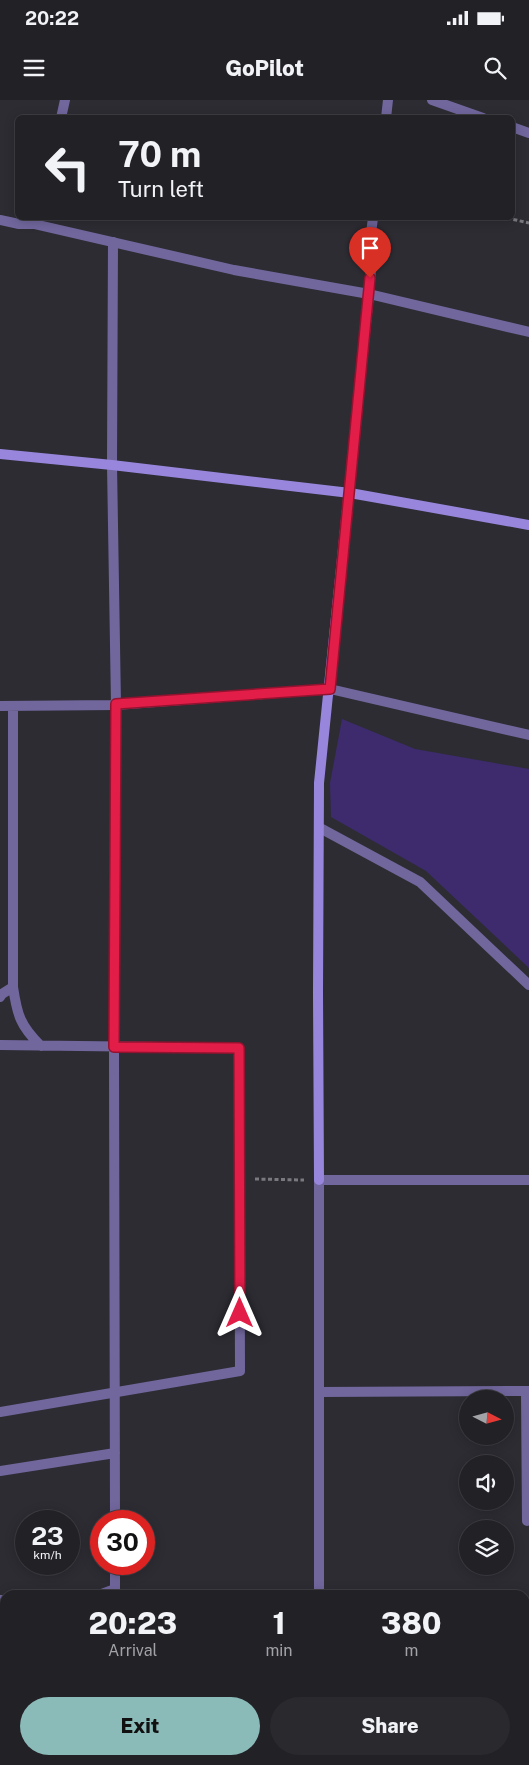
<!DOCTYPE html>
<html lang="en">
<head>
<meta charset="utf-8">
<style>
  :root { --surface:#222126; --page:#2a292e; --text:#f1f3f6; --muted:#a2a3a7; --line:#3f3e43; --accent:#8bbbb9 }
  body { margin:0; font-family:"Public Sans",sans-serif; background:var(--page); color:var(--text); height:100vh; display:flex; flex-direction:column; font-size:19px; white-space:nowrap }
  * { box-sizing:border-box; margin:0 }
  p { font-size:16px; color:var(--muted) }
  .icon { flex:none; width:28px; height:28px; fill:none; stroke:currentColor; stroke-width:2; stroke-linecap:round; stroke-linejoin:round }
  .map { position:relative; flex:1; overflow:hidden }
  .drawer { position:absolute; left:0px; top:1490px; width:530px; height:175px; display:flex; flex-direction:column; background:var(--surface); border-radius:15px 15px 0 0; box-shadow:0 2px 12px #0003,0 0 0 1px var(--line) }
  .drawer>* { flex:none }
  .top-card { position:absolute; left:15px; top:15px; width:500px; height:105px; border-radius:8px; box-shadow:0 2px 12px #0003,0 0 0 1px var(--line); background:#222126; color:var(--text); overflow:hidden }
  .needle { width:32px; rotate:96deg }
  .fabs { position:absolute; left:459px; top:1290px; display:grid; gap:10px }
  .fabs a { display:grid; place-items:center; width:55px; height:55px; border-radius:50%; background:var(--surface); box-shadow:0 2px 12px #0003,0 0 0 1px var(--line); font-size:25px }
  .speed { position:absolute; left:15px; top:1410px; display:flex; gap:10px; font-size:25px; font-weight:700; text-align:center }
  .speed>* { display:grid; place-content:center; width:65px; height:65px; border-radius:50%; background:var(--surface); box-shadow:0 2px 12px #0003,0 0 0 1px var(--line); line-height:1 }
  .speed small { font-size:12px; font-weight:400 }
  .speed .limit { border:8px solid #d22; background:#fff; color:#111 }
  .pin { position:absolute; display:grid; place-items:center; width:42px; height:42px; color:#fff; margin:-51px -21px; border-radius:50% 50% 50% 0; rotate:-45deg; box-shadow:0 0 5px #0007 }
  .pin .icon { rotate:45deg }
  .me { position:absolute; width:55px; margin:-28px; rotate:0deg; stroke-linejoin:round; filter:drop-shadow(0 0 4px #0008) }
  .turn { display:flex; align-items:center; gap:18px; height:105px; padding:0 20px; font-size:22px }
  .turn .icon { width:65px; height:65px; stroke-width:2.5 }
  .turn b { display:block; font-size:35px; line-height:42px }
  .eta { display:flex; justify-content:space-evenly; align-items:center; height:85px; text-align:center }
  .eta b { font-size:30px; font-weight:800; line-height:35px }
  .button { display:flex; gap:10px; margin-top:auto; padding:10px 20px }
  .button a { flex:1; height:58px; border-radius:30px; background:var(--accent); color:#111; font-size:20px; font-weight:800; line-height:58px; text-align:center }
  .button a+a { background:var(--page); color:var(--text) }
  .status { display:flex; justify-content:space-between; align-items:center; height:35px; padding:0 25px; background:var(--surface); direction:ltr }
  .status svg { height:14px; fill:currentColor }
  header { display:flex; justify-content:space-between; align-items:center; height:65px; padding:0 20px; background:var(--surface); font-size:22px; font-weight:800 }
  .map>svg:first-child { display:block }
  .green { fill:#3d2b6d }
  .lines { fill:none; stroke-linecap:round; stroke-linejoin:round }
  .path { stroke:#7a797f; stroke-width:3; stroke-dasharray:4 2.5; stroke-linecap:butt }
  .lane { stroke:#71679d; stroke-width:10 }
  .street { stroke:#71679d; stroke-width:10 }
  .secondary { stroke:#9886dd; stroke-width:10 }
  .route-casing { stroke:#92132f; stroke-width:12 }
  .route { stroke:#e11d48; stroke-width:9 }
</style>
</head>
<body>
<div class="status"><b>20:22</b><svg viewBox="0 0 49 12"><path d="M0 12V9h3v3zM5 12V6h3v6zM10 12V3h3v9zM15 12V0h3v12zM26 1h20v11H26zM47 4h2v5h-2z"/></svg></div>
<header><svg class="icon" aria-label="menu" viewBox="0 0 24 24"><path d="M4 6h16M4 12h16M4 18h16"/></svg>GoPilot<svg class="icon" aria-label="search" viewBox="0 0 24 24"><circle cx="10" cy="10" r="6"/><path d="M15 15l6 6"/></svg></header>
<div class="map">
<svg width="529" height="1665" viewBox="0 0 529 1665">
  <rect width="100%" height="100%" fill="#2d2c33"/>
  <path class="green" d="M342,619L415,649L529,669V868L426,771L331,717L330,683Z"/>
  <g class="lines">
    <path class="path" d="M507,118L529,123
      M255,1079L304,1080"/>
    <path class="lane" d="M432,0L483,18
      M512,27L529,33
      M113,142L112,365L116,605L114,947
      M319,1080H529
      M526,1291L527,1421"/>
    <path class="street" d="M61,18L65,0
      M386,18L388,0
      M0,120L19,124H34L234,170L369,194L529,232
      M369,194L373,144L371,133L373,118
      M0,606L116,605L330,589L529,635
      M13,606V887C17,914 20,926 41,946
      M320,728L420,782L529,885
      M0,897L2,894L13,887
      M0,945L239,948L240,1271L0,1312
      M114,947L115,1421
      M319,1080V1495
      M320,1292L529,1291
      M0,1371L115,1353
      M115,1464V1495
      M99,1495L115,1489
      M0,1500H5
      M525,1524H529
      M525,1576L529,1577
      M0,1613L5,1609
      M9,1665L10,1660
      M316,1665V1660"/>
    <path class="secondary" d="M0,354L112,365L350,393L529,425
      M319,1080L318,892L319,683L369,194"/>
  </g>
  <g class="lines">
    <g class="route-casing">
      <path id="route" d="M240,1213L239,948L114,947L116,604L330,589L370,178"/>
    </g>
    <use href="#route" class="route"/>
  </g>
</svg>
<div class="fabs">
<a><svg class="needle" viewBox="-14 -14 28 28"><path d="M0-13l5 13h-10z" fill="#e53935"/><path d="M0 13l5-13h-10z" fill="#a2a3a7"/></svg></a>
<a><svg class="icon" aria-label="sound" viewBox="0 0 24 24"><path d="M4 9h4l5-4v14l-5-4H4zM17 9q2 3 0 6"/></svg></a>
<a><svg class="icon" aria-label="layers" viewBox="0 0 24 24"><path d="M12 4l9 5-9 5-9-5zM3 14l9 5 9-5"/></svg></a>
</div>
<div class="speed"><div>23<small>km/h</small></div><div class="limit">30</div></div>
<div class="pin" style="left:370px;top:178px;background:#d93025"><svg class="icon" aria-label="arrive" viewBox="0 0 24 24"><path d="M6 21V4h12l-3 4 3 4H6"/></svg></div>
<svg class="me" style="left:240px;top:1213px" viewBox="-20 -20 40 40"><path d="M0-17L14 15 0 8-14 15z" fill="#e11d48" stroke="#fff" stroke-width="4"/></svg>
<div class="top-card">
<div class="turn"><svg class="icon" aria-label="left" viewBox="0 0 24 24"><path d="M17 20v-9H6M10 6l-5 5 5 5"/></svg><div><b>70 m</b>Turn left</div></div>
</div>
<section class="drawer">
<div class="eta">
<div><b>20:23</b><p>Arrival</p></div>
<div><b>1</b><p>min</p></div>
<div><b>380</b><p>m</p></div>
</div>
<div class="button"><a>Exit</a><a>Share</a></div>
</section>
</div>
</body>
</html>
